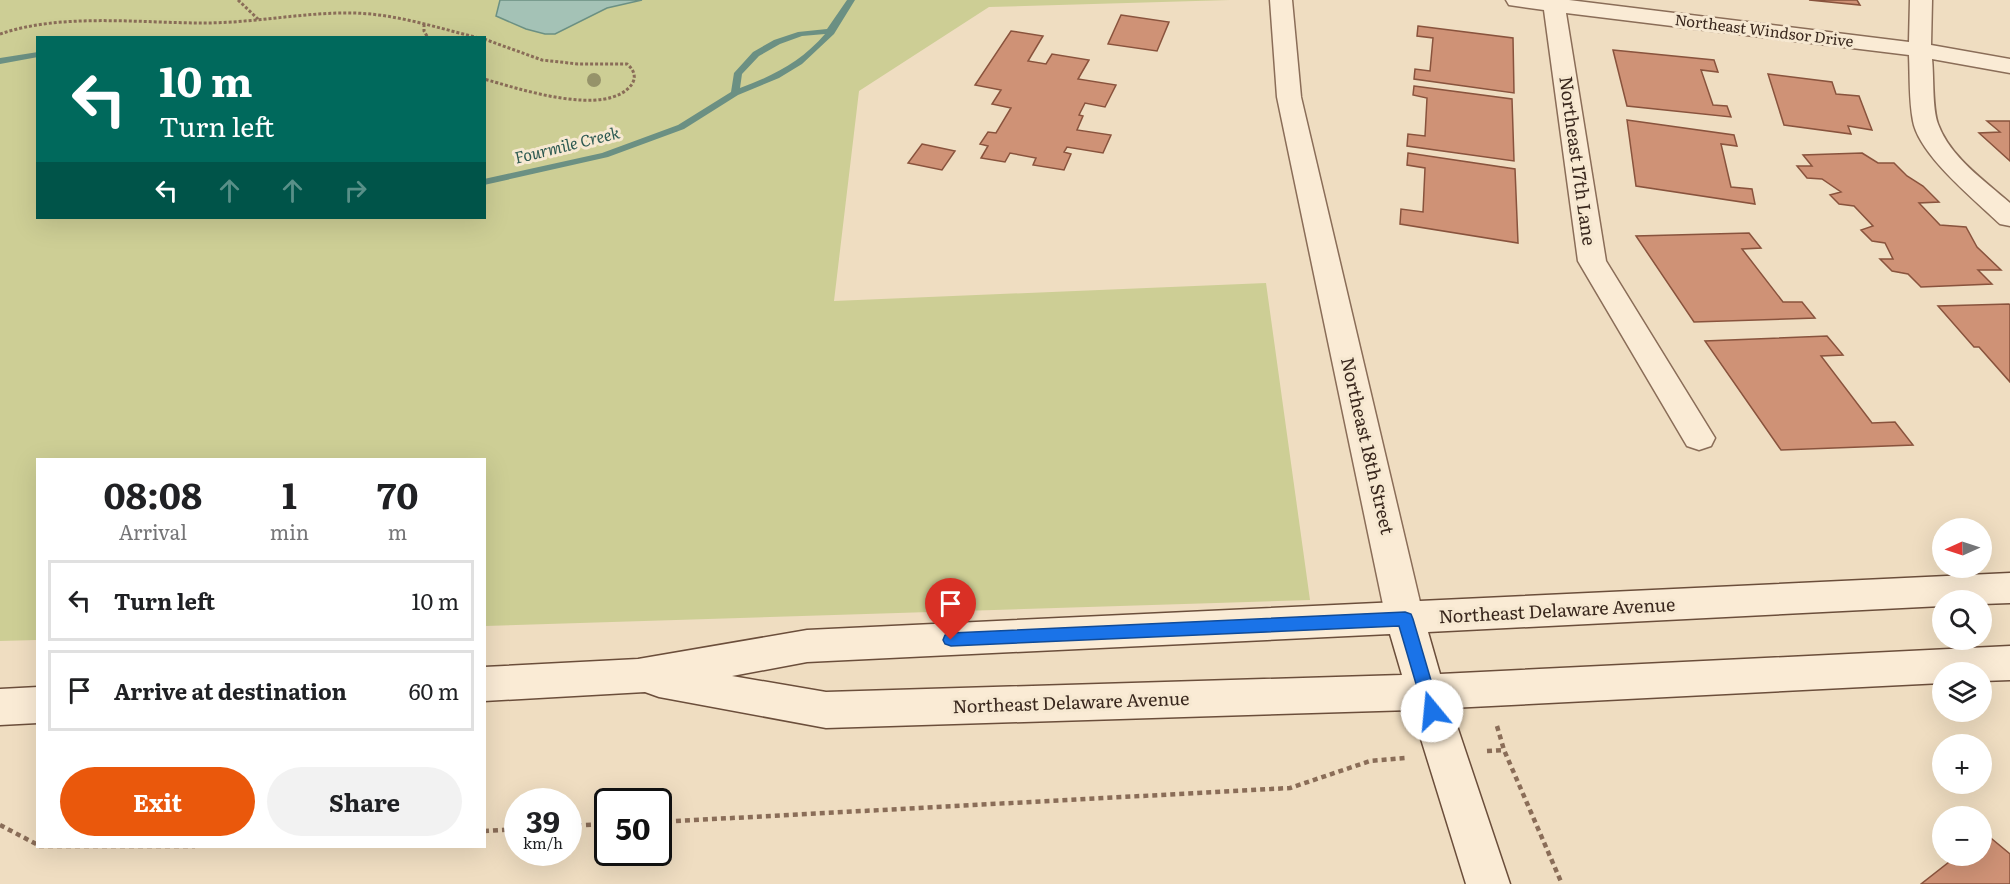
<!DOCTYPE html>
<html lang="en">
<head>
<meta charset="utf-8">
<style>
  :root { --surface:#fff; --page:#f2f2f2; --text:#202124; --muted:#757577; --line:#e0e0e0; --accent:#ea580c }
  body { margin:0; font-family:Literata,serif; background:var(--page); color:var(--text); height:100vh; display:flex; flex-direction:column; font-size:22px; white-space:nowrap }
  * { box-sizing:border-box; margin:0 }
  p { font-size:20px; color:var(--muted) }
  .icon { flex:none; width:33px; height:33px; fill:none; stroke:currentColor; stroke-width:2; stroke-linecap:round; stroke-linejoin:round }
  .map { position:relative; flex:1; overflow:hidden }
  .panel { position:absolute; left:36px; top:458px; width:450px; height:390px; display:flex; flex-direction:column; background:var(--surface); border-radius:0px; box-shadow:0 6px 24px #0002 }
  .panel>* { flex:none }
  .top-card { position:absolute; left:36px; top:36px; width:450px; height:183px; border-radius:0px; box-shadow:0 6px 24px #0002; background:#00695c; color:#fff; overflow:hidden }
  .needle { width:39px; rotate:267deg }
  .fabs { position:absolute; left:1932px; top:518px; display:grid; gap:12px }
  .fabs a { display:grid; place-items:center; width:60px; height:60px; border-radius:50%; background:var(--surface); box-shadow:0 6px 24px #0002; font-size:30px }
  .speed { position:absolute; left:504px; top:788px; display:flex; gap:12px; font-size:30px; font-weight:700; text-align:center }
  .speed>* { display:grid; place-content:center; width:78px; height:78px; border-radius:50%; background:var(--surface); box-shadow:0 6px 24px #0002; line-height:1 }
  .speed small { font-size:15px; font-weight:400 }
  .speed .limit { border:3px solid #111; border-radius:9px; background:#fff; color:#111 }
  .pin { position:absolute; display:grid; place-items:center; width:51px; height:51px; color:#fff; margin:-62px -26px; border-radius:50% 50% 50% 0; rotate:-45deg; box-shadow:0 0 6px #0007 }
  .pin .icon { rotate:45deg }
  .me { position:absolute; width:66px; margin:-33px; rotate:343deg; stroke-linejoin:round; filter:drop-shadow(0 0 4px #0008) }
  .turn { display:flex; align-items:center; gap:21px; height:126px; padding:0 24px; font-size:27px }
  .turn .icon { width:78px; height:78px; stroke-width:2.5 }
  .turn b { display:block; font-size:42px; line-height:51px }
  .lanes { display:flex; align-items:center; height:57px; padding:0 24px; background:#0003; justify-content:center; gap:30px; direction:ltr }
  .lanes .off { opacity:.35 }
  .eta { display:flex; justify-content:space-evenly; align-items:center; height:102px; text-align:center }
  .eta b { font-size:36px; font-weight:700; line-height:42px }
  .cta { display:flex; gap:12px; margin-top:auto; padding:12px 24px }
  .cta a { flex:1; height:69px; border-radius:36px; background:var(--accent); color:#fff; font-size:24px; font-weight:700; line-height:69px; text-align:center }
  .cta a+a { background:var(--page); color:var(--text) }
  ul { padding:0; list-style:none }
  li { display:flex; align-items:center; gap:18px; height:81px; margin:0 12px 9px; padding:0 12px; border:3px solid var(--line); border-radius:0px }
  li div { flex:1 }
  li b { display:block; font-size:22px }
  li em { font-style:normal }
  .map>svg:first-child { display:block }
  .green { fill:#cdce95; fill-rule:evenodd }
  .water { fill:#a4c2b6; stroke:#6b9083; stroke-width:1.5 }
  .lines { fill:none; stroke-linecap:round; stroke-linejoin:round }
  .stream { fill:#6b9083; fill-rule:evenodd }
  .building { fill:#cf9276; stroke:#89533d; stroke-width:1.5 }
  .minor-casing { stroke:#8a6d58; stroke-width:3 }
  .secondary-casing { stroke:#6b4e3b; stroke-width:3 }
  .path-far1 { stroke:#8a6d58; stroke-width:3; stroke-dasharray:3 2; stroke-linecap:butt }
  .path { stroke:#8a6d58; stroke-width:4.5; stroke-dasharray:5 4; stroke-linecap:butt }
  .minor { fill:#faebd5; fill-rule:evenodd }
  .secondary { fill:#faebd5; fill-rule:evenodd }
  .tree { fill:#96936a }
  .route { fill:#1a73e8; stroke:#114b97; stroke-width:1.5 }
  .labels { text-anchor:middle; stroke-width:6; stroke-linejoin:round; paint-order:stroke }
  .far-street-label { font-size:15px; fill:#39271d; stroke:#f6e8d1 }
  .far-water-label { font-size:16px; font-style:italic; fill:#2c5951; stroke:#f6e8d1 }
  .street-label { font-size:18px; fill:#39271d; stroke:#f6e8d1 }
</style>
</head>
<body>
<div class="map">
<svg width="2010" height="884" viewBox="0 0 2010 884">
  <rect width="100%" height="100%" fill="#efddc1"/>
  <path class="green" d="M0,0H1230L989,7L859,91L834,301L1266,283L1310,600L485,626L484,459H38L37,640L0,641ZM38,38H484V218H38Z"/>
  <path class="water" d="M500,0H642L607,8L555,34H545L526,29L496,16Z"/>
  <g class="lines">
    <path class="stream" d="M847,0H855L834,34L802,64L779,78L738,95L684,129L608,157L484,185V179L602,153L678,125L731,92L734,73L753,52L774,40L798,32L827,29ZM825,34C802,61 773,76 740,88L742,74L759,56L780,44L802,36Z
      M38,52V57L0,64V58Z"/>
  </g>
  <path class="building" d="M1809,0H1857L1860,5Z
    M1121,15L1169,22L1157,51L1108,44Z
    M1418,26L1513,38L1514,93L1414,79L1415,69L1430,71L1433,38L1417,36Z
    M1011,31L1043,36L1028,61L1046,64L1052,54L1089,60L1078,79L1116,85L1105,107L1085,103L1079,115L1083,116L1077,130L1111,135L1103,153L1067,147L1064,152L1071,154L1064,170L1033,165L1036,158L1010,153L1005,162L981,158L988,146L980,144L988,132L996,133L1011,108L992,104L1001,90L975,85Z
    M1613,50L1714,60L1718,72L1701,70L1713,105L1727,106L1731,117L1627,106Z
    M1768,74L1832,82L1836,94L1859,96L1872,130L1848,126L1851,134L1784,125Z
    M1414,86L1512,99L1514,161L1407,146L1408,134L1425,136L1427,98L1413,95Z
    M1627,120L1734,135L1737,146L1721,144L1731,187L1752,189L1755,204L1636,186Z
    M1987,121H2010V161L1979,133L2000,132Z
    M922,144L955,151L942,170L908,163Z
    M1408,153L1515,169L1518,243L1400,224L1401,209L1423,212L1425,168L1407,165Z
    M1862,153L1878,163H1894L1907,176L1923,186L1939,202L1919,203L1940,225L1966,227L1977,247L2001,270H1978L1992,284L1921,287L1908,274L1892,271L1880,259H1893L1885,243L1872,241L1861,230L1873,226L1854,206L1839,204L1830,195L1841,192L1822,179L1807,178L1797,166H1812L1803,155Z
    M1749,233L1761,248L1742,249L1783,302H1802L1815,318L1694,322L1636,236Z
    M2009,304L2010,305V382L1979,347H1974L1938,306Z
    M1827,336L1843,355L1821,356L1872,423L1895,422L1913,445L1781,450L1705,341Z
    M1986,834L2010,854V884H1921L1958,855H1982V837Z"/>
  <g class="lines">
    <g class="minor-casing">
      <path id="minor" d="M1270,0H1292L1301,97L1424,619L1418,630L1405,635L1392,630L1386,619L1277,97Z
        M1506,0H1569L1909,42L1910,0H1932L1931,45L2010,59V73L1932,59C1934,77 1932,108 1938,124C1950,157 1985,181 2010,203V226L2000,224C1975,200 1919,155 1913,121C1909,100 1910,77 1909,55L1566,13L1606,261L1715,438L1711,446L1699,450L1687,446L1578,261L1544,10L1509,5Z"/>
    </g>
    <g class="secondary-casing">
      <path id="secondary" d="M2010,573V603L1982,604V600H1942V606L1428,632L1440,674L2010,646V680L1982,681V672H1942V683L1451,708L1510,884H1466L1412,710L826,728L659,697L645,692L484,701V667L638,659L807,630ZM1390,634L1402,675L826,692L732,676L807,662Z
        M38,687V723L0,725V689Z"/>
    </g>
    <path class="path-far1" d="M238,0L258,19
      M424,24V31L428,38
      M0,34C61,13 139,23 204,23C254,23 304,12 354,13C396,14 438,28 479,38
      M484,39L542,60L578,64H627C633,69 637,76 632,84C607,119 517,88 484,79"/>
    <path class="path" d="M1497,726L1504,750L1562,884
      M1487,751L1504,750
      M658,822L1290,788L1370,761L1405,758
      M0,825L38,845
      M568,826L608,824
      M484,831L518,829
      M39,846H195"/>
    <use href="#minor" class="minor"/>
    <use href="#secondary" class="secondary"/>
  </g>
  <circle class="tree" cx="594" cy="80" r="7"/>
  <path class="route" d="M1405,612L1411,614L1413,619L1440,711L1438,716L1432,719L1426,716L1424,711L1399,626L951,646L945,644L943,640L945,635L951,633Z"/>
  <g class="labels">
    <g class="far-street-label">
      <text transform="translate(1764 31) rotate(7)" y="5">Northeast Windsor Drive</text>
    </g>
    <g class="far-water-label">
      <text transform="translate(567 145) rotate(-14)" y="6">Fourmile Creek</text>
    </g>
    <g class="street-label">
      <text transform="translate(1577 161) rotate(82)" y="6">Northeast 17th Lane</text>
      <text transform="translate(1367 446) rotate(77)" y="6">Northeast 18th Street</text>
      <text transform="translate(1557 611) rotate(-3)" y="6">Northeast Delaware Avenue</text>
      <text transform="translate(1071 703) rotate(-2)" y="6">Northeast Delaware Avenue</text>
    </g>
  </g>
</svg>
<div class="fabs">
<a><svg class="needle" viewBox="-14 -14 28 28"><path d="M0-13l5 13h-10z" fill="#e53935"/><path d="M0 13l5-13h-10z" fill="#757577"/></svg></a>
<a><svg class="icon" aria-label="search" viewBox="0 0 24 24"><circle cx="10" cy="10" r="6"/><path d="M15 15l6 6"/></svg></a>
<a><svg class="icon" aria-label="layers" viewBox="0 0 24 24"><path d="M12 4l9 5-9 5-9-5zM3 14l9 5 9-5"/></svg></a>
<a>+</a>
<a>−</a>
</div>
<div class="speed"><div>39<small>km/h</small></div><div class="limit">50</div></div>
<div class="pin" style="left:951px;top:640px;background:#d93025"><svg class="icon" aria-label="arrive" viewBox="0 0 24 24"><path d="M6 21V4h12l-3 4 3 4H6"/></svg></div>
<svg class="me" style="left:1432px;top:711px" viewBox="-20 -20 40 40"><circle r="19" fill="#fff"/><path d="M0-13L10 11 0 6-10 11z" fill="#1a73e8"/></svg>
<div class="top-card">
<div class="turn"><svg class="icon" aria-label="left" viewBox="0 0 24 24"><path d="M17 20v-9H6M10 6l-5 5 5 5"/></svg><div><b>10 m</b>Turn left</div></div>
<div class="lanes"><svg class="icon" aria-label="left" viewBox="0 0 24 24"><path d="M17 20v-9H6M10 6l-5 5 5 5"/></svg><svg class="icon off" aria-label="ahead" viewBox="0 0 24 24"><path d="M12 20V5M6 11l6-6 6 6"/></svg><svg class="icon off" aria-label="ahead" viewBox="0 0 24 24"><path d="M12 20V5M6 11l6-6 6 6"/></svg><svg class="icon off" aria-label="right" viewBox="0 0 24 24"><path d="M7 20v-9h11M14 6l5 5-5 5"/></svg></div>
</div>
<section class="panel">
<div class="eta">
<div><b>08:08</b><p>Arrival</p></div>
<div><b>1</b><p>min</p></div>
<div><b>70</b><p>m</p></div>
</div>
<ul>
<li><svg class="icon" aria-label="left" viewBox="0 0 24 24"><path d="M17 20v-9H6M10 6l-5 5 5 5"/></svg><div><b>Turn left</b></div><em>10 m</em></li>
<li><svg class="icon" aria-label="arrive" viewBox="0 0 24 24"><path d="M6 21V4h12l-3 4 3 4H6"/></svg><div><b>Arrive at destination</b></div><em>60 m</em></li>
</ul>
<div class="cta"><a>Exit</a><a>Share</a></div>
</section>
</div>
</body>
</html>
